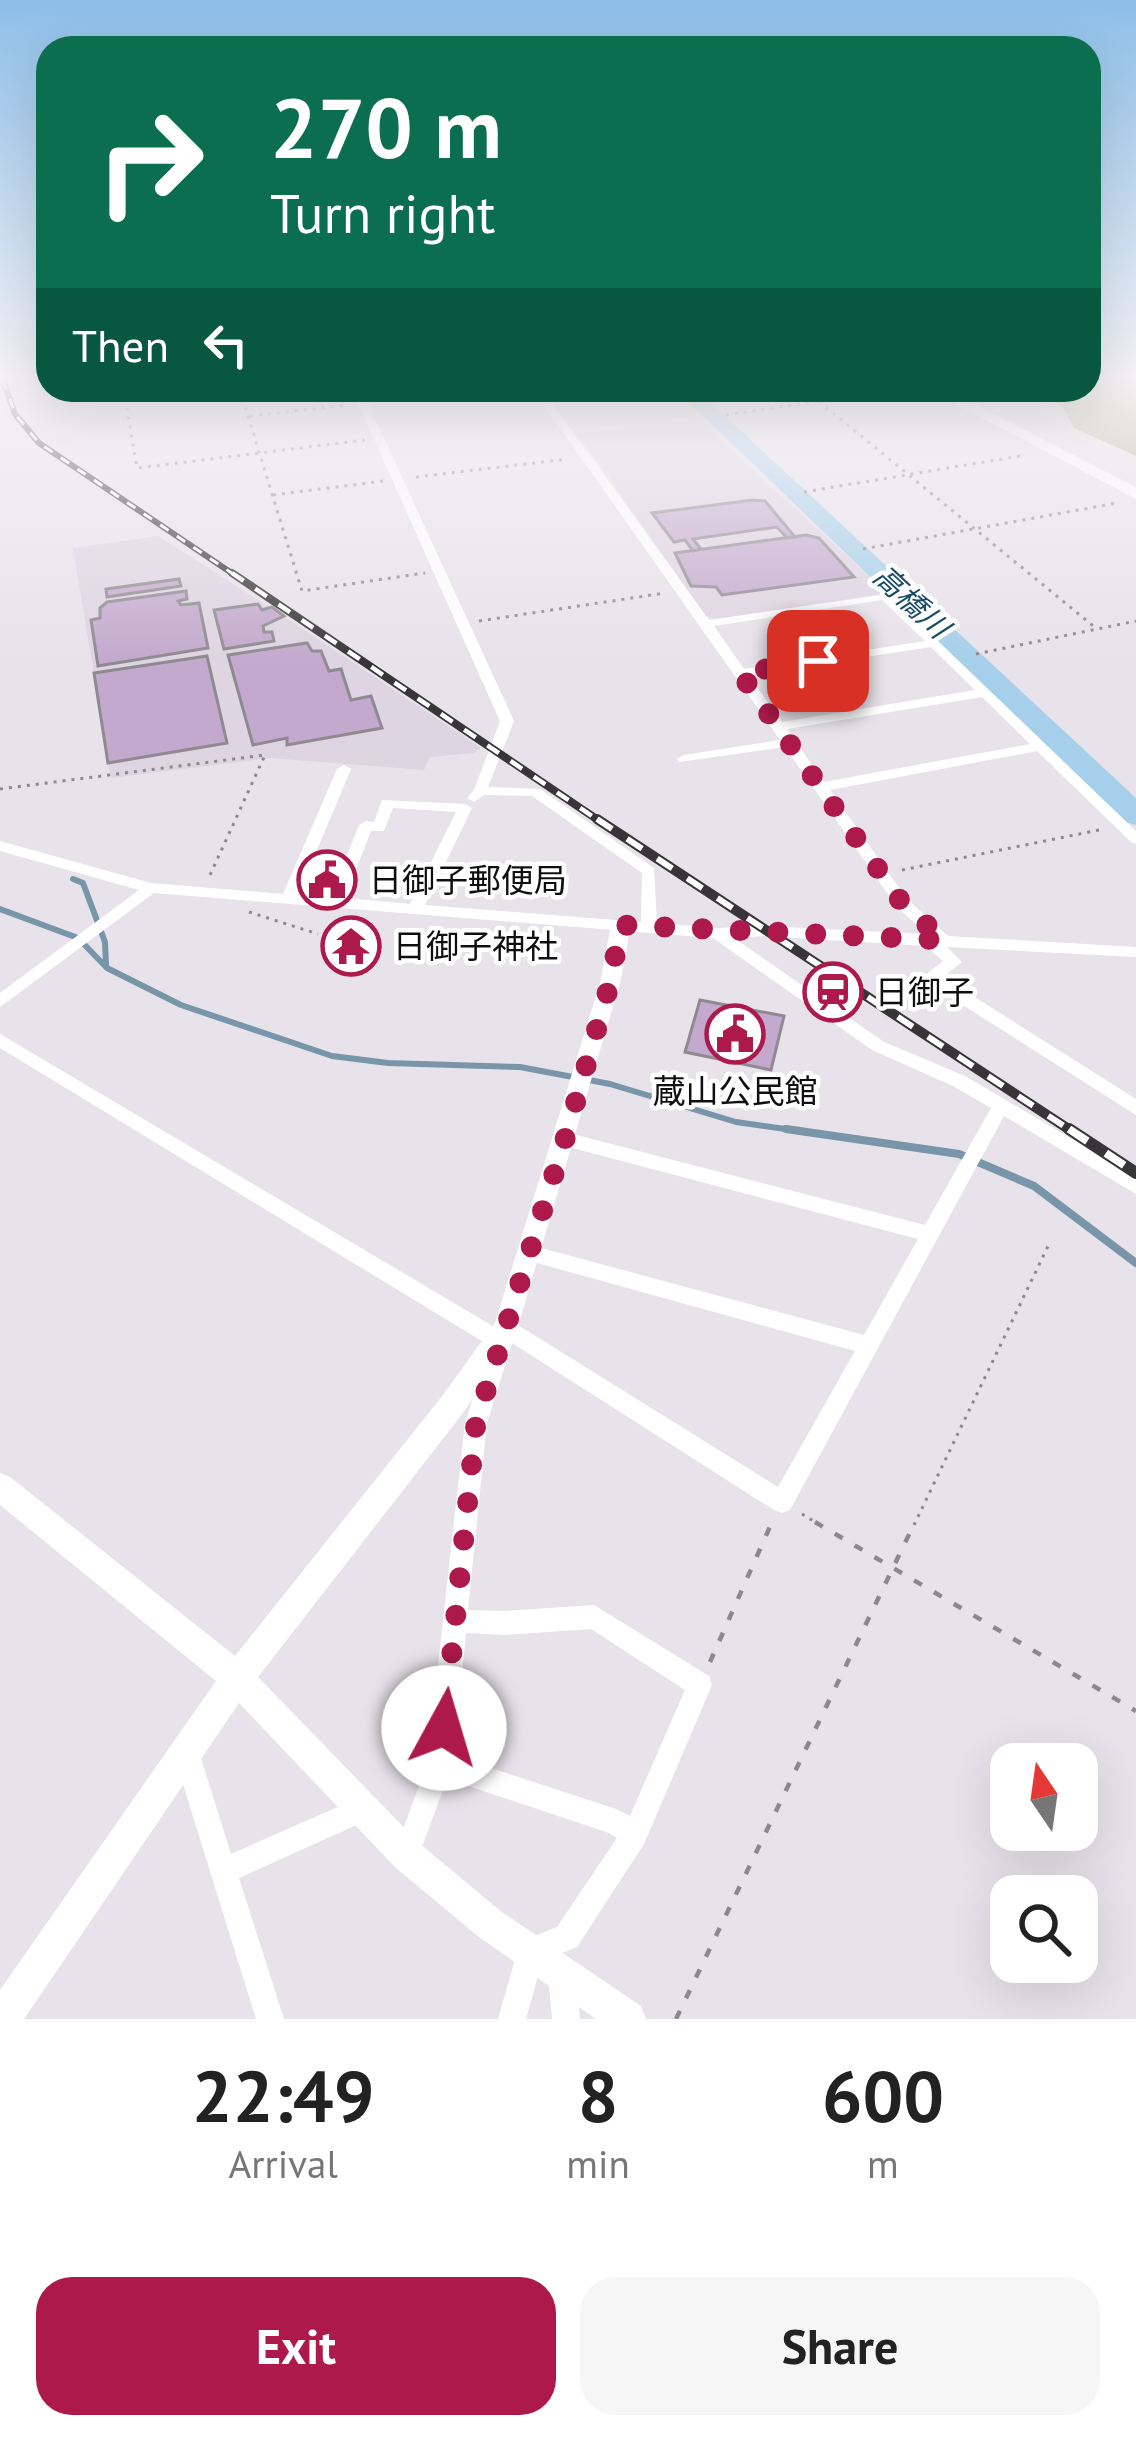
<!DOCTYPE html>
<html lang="en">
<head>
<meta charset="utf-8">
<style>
  :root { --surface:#fff; --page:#f6f6f6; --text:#222; --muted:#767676; --accent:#ac194a }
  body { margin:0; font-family:"PT Sans","Noto Sans JP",sans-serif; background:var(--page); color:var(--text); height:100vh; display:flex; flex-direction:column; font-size:45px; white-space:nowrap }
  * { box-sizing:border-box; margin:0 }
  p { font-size:39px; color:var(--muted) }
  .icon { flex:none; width:66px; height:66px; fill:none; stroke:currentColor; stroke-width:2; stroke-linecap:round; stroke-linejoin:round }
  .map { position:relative; height:2019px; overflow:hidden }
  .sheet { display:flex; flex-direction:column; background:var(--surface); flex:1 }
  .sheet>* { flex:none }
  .top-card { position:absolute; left:36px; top:36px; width:1065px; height:366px; border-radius:36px; box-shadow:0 12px 48px #0002; background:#0b6e4f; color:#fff; overflow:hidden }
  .needle { width:78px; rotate:347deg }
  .buttons { position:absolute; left:990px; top:1743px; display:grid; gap:24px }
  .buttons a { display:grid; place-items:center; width:108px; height:108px; border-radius:24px; background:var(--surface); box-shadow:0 12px 48px #0002; font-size:60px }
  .pin { position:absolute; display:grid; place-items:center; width:102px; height:102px; color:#fff; margin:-51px; border-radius:24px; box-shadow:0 6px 18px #0006 }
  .me { position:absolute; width:132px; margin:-66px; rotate:6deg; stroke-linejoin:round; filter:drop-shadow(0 0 9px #0008) }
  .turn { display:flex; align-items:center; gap:42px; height:252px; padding:0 36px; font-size:54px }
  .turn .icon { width:156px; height:156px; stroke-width:2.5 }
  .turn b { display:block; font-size:84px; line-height:102px }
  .then { display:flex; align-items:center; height:114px; padding:0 36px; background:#0003; gap:24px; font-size:45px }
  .eta { display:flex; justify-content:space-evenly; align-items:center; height:204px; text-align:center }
  .eta b { font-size:72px; font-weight:700; line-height:84px }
  .action { display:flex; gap:24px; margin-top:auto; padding:24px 36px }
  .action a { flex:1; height:138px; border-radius:36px; background:var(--accent); color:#fff; font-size:48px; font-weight:700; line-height:138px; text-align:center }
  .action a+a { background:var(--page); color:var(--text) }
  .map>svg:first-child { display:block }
  .built { fill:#ded4e2 }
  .forest { fill:#a6ad83 }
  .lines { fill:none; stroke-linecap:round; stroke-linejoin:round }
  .stream-far1 { stroke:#7895a9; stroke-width:6 }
  .stream { stroke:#7895a9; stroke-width:8 }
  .river { fill:#a5cfea; fill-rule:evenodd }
  .building { fill:#c3a9cd; stroke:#8f8a91; stroke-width:3 }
  .path-far1 { stroke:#8c898d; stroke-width:3; stroke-dasharray:3 6; stroke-linecap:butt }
  .path { stroke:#8c898d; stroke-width:4.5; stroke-dasharray:9 14; stroke-linecap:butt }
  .minor { fill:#fff; fill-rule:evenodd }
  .tertiary { fill:#fff; fill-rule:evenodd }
  .primary { fill:#fff; fill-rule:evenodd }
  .rail-far3-casing { stroke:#373537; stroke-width:6 }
  .rail-far2-casing { stroke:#373537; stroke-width:8 }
  .rail-far1-casing { stroke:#373537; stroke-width:10 }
  .rail-casing { stroke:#373537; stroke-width:12 }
  .rail-far3 { stroke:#fff; stroke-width:3; stroke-dasharray:10; stroke-linecap:butt }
  .rail-far2 { stroke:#fff; stroke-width:4.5; stroke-dasharray:14; stroke-linecap:butt }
  .rail-far1 { stroke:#fff; stroke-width:6; stroke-dasharray:18; stroke-linecap:butt }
  .rail { stroke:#fff; stroke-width:8; stroke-dasharray:22; stroke-linecap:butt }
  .route { stroke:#ac194a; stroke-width:21; stroke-dasharray:0 37.8 }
  .labels { text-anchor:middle; stroke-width:9; stroke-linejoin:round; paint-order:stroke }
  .far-water-label { font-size:30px; font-style:italic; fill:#184c67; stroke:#fff }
  .poi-label { font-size:33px; fill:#100e10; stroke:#fff; text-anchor:start }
</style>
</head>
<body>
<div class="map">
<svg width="1136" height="2019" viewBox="0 0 1136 2019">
  <rect width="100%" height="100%" fill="#e8e3ea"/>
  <path class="built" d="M699,420L887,593L718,619L706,616L578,434Z
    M158,536L288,619L481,748L473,753L430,757L424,770L270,758L111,778L73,548Z"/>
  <path class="forest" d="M1089,380H1136V456L1074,428L1063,407L1032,390H1089Z"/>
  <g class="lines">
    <path class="stream-far1" d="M73,879L83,883L105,942L106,965
      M0,909L78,938L107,968L181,1005L332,1056L388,1063L520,1067L610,1084L736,1122L807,1132"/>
    <path class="stream" d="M786,1129L959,1154L1034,1186L1136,1263"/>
    <path class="river" d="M676,390H697L1136,798V825L1125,822Z"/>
  </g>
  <path class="building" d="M753,500L765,501L795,537L787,538L777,527L693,539L701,549L693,551L685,540L674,542L652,513Z
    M806,535L819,538L854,577L722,595L716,587L691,586L675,553Z
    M179,579L181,586L107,597L106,589Z
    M186,591L187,599L178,601L181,605L199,603L208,648L98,666L91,620L100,618V608L107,602Z
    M258,604L262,610L272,607L284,616L263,626L264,632H272L274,641L224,649L214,610Z
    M307,643L312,651H321L329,671L341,669L351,700L371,696L382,728L287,745V738L253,745L228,655Z
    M207,656L227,743L108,763L94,673Z
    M321,869L342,870L331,892L311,890Z
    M344,930L357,935L354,938L379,948L366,961L324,948L328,945L323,943L335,932Z
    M700,1000L784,1016L771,1070L685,1052Z"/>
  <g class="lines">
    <path class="path-far1" d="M124,390L137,468L365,440
      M240,390L302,591L425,573
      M805,390L1097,629
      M127,393L160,390
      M726,415L893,390
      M250,416L347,405
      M416,477L568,459
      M804,492L1026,455
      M273,495L383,481
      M863,549L1117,503
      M479,621L665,593
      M976,654L1136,621
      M0,789L265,755L210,875
      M902,870L1104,829
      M249,912L318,934
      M802,1514L820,1525
      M914,1525L1050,1242"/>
    <path class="path" d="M815,1522L1136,1711
      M710,1662L772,1522
      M676,2019L915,1522"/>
    <path class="minor" d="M352,390H362L514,721L488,787L540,789L654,868L657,923L716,928L764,926L927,934L897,907L785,747L679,762L677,759L684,755L780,740L533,390H543L709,620L889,594L1136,831V844L1131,842L1037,751L830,790L907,899L948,936L1136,947V957L947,947L962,962L943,977L1136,1099V1115L925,981L923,977L943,961L926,946L764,936L734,938L884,1042L965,1076L1136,1177V1194L1004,1116L790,1510L782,1513L774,1510L512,1343L487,1423L468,1610L504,1611L594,1605L709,1676L712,1685L644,1844L577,1947L542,1961L526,2019H498L520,1942L557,1927L617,1838L609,1833L447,1779L416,1863L407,1867L398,1863L394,1854L427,1764L465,1423L490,1346L0,1048V1034L496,1328L499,1322L506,1319L513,1322L778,1487L855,1351L530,1261L523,1259L520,1253L523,1247L530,1245L864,1335L918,1239L565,1146L559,1144L556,1139L559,1134L565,1132L925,1225L991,1108L953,1086L872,1050L713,938L154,893L0,1007V993L139,890L0,851V841L151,883L283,894L337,769L344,765L351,769L298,895L331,897L359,825L366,821L374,822L382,800L465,804L472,808L425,905L641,922L642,873L532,796L484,795L474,802L467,798L474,790L500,721ZM882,600L925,641L744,669L714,626ZM931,647L975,690L782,722L748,675ZM982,697L1030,744L824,782L787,729ZM393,808L456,812L410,904L345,898L371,831H384ZM591,1629L685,1690L630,1816L616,1809L454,1756L466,1633L504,1635Z
      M186,1739L195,1743L199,1752L231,1854L365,1795L374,1799L378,1808L374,1817L239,1878L284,2019H256L173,1752L177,1743Z
      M562,1961L572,1965L576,1975L580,2019H552L548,1975L552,1965Z"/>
    <path class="tertiary" d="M621,918L631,925L620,983L515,1336L463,1413L258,1677L419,1843L503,1913L641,2006L646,2019H596L479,1937L395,1867L239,1703L24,2019H0V1990L216,1681L0,1505V1473L10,1477L235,1656L443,1395L495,1323L600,983L611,925Z"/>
    <path class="primary" d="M929,390H947L1136,487V499Z"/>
    <g class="rail-far3-casing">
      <path id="rail-far3" d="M3,380L15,414L39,443L236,576"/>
    </g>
    <g class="rail-far2-casing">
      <path id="rail-far2" d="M232,573L601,822"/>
    </g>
    <g class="rail-far1-casing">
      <path id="rail-far1" d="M597,819L1073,1132"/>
    </g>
    <g class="rail-casing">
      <path id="rail" d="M1069,1129L1136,1173"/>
    </g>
    <use href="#rail-far3" class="rail-far3"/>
    <use href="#rail-far2" class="rail-far2"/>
    <use href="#rail-far1" class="rail-far1"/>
    <use href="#rail" class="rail"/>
  </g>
  <linearGradient id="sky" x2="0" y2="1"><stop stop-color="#8dbfe9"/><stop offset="0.57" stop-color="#f5f2f6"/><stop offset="1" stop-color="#f5f2f6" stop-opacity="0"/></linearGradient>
  <rect width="1136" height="662" fill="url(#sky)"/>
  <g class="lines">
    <path class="route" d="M444,1728L476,1423L565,1139L610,983L621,925L944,940L902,903L740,673L818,661"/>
  </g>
  <defs>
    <g id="civic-ring" transform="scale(3)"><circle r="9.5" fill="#fff" stroke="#ac194a" stroke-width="1.5"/><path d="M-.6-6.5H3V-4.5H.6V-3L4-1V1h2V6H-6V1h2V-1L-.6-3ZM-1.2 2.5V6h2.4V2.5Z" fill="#ac194a"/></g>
    <g id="temple-ring" transform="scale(3)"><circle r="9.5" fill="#fff" stroke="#ac194a" stroke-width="1.5"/><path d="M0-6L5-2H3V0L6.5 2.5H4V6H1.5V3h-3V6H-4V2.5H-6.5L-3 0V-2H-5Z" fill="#ac194a"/></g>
    <g id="station-ring" transform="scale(3)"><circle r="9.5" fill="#fff" stroke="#ac194a" stroke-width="1.5"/><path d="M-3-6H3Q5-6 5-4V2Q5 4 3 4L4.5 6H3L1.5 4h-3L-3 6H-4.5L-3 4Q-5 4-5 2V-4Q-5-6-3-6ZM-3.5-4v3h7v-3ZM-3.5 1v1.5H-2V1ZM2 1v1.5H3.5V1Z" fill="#ac194a"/></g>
  </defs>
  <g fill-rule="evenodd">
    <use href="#civic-ring" x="327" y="880"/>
    <use href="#temple-ring" x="351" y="946"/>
    <use href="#station-ring" x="833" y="992"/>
    <use href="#civic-ring" x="735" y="1034"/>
  </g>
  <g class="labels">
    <g class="far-water-label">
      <text transform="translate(911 602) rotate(43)" y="10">高橋川</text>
    </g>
    <g class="poi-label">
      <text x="369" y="892">日御子郵便局</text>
      <text x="393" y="958">日御子神社</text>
      <text x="875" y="1004">日御子</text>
      <text x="735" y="1103" text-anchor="middle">蔵山公民館</text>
    </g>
  </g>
</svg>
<div class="buttons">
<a><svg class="needle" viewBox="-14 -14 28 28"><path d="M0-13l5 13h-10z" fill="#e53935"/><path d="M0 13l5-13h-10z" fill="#767676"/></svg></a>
<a><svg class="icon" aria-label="search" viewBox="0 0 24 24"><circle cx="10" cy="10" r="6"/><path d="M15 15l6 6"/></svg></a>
</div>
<div class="pin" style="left:818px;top:661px;background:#d93025"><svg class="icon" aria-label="arrive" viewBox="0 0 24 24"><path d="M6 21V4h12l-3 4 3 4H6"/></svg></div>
<svg class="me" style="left:444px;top:1728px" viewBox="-20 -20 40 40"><circle r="19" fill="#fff"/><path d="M0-13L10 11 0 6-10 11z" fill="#ac194a"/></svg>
<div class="top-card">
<div class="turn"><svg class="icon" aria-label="right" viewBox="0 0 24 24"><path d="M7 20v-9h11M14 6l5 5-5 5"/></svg><div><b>270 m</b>Turn right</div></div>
<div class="then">Then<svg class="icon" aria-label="left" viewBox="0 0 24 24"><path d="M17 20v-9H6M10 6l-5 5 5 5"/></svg></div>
</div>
</div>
<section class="sheet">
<div class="eta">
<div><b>22:49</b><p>Arrival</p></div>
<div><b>8</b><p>min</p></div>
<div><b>600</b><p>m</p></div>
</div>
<div class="action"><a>Exit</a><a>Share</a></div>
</section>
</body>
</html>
